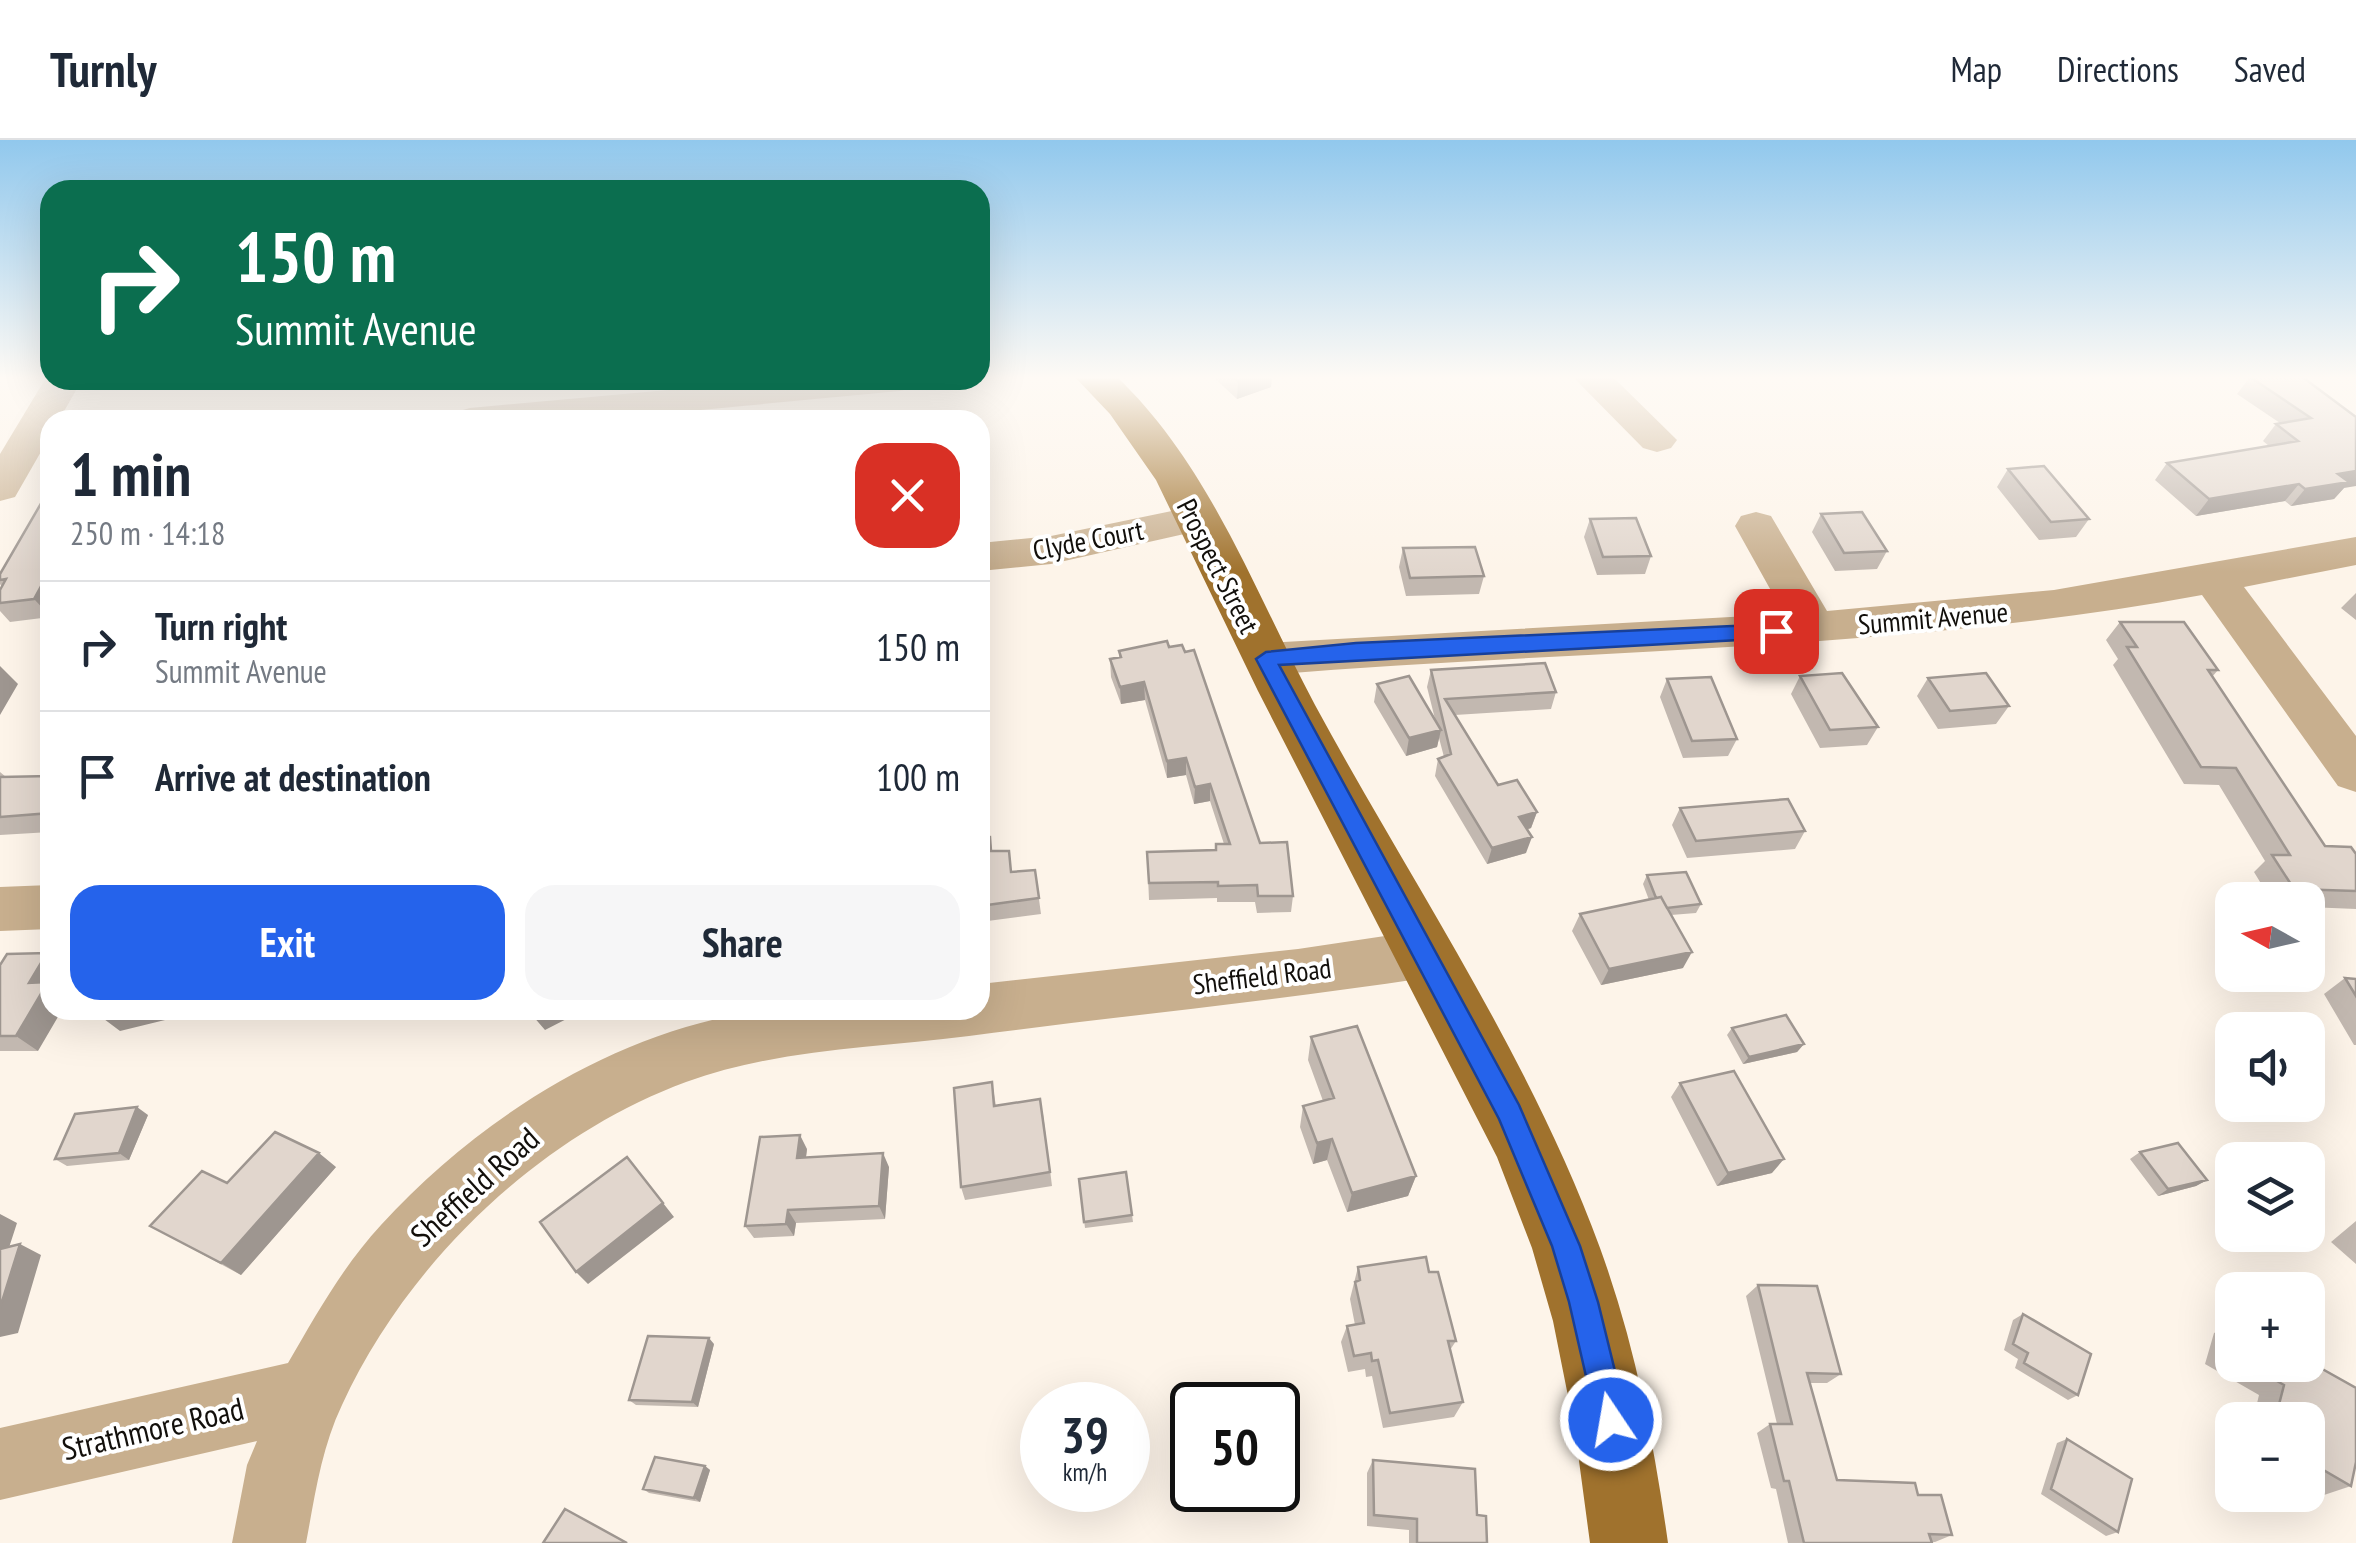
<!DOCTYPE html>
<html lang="en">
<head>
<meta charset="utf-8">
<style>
  :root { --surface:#fff; --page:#f6f6f7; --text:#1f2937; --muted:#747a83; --line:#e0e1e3; --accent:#2563eb }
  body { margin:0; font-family:"PT Sans Narrow",sans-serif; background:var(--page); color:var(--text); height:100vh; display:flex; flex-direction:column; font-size:38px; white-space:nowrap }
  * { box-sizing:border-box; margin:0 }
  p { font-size:32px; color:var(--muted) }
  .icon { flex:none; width:55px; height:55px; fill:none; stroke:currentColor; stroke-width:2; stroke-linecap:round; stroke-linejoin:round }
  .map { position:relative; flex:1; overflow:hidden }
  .details { position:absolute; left:40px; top:270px; width:950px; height:610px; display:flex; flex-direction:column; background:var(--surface); border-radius:30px; box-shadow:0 10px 40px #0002 }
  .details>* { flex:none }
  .guide { position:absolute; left:40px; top:40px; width:950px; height:210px; border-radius:30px; box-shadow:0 10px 40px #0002; background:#0b6e4f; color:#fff; overflow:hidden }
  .needle { width:65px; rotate:278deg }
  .controls { position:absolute; left:2215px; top:742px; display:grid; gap:20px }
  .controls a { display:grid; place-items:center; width:110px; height:110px; border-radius:20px; background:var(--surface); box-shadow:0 10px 40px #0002; font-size:50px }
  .speed { position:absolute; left:1020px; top:1242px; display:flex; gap:20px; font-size:50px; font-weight:700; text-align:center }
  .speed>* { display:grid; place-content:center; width:130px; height:130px; border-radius:50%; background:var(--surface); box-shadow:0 10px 40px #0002; line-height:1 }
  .speed small { font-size:25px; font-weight:400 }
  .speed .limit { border:5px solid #111; border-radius:15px; background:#fff; color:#111 }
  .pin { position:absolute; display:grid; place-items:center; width:85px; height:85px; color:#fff; margin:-42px; border-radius:20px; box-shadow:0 5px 15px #0006 }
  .me { position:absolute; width:110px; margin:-55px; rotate:348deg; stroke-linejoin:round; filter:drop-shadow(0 0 8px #0008) }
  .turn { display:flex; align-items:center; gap:35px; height:210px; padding:0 30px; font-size:45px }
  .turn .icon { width:130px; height:130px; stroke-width:2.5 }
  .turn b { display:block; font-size:70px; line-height:85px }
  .round { display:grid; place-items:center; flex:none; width:105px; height:105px; border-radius:30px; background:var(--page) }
  .summary { display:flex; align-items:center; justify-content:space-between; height:170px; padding:0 30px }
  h1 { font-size:60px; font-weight:800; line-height:75px }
  .cta { display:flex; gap:20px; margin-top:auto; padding:20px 30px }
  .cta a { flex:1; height:115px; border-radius:30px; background:var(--accent); color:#fff; font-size:40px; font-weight:800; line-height:115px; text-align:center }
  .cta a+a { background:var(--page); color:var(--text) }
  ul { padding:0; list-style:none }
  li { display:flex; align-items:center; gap:30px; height:130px; padding:0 30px; border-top:2px solid var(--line) }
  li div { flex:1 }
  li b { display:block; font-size:38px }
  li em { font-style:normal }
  header { display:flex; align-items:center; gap:60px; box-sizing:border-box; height:140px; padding:0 50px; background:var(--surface); border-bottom:2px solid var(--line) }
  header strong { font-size:48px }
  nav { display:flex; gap:55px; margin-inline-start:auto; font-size:35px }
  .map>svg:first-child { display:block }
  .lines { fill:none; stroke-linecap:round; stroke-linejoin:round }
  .minor { fill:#c8af8e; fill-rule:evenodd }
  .major { fill:#a0722d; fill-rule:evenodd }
  .wall { fill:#c2b8b0 }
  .shaded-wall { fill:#9e9690 }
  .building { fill:#e1d6cd; stroke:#9e9690; stroke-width:2.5 }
  .route { fill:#2563eb; stroke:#184099; stroke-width:2.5 }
  .labels { text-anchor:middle; stroke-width:8; stroke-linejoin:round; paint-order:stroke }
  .street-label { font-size:28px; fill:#120f0b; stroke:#fff }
  .near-street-label { font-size:32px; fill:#120f0b; stroke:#fff }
</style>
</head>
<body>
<header>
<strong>Turnly</strong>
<nav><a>Map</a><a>Directions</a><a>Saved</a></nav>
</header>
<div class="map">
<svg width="2356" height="1403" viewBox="0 0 2356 1403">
  <rect width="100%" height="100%" fill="#fdf4e9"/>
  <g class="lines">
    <path class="minor" d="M47,236L50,240H82L59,280H50V296L15,357L0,361V314Z
      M1572,236H1612L1677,300L1671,308L1657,312L1643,308Z
      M777,240H919L913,248L900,251L595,280H450L456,272L470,268Z
      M1196,366L1211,370L1217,379L1211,388L1051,424L980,431V403L1051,396Z
      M1756,372L1771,376L1827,471L2054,450L2356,397V425L2244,447L2356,596V652L2338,646L2202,455C1892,512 1579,509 1266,535L1250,531L1243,519L1250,507L1266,503L1784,474L1735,386L1741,376Z
      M50,745V789L0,791V747Z
      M1425,790L1445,797L1453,814L1445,831L1425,838C1273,861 1120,876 969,896C874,908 777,909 686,942C539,996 407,1123 342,1265C321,1309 315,1356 306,1403H232L247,1325L257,1301L0,1360V1288L288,1223C316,1175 343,1126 381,1085C478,979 615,891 759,871C784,867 810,870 835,870C883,870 932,870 980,870V844L1298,809Z"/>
    <path class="major" d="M1074,236H1116C1210,325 1255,453 1315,565C1412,744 1530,916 1600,1108C1635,1204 1654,1303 1668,1403H1590L1575,1291L1553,1181L1532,1108L1497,1017L1258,551L1156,340L1110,274Z"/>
  </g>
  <path class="wall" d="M1212,236H1272L1271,247L1237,259Z
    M2301,236L2344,348L2334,359L2291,366L2285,361L2196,376L2155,340L2167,323L2269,306L2263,301L2276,284L2280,283L2237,254L2250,237Z
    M2008,329L2089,379L2076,397L2039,400L1997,347Z
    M50,348V477L10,482L0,471V450L2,447L0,444V434Z
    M1821,374L1887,411L1877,429L1835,431L1812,392Z
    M1590,379L1651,416L1645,434L1597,435L1584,397Z
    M1403,408L1484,436L1479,454L1406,456L1399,427Z
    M2356,453V480L2341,468Z
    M2120,482L2218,530L2212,537L2325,706L2356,714V769L2308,767V760H2271L2254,732L2265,721L2219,645L2184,644L2113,525L2118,519L2106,500Z
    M1167,501L1260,703L1293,756L1291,772L1257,773L1255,762H1217V758L1149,760L1147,712L1216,710L1224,704L1210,661L1194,664L1186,635L1167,638L1145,560L1121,564L1111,537L1110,519L1119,517V511Z
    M1431,530L1556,552L1551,569L1455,575L1498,645L1537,672L1531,688L1527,690L1526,713L1487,724L1435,636L1438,619L1444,617L1439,598L1437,607L1406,616L1374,562L1377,544L1435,579L1427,547Z
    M1800,536L1878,587L1867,605L1820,608L1791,554Z
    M1928,538L2009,566L1996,584L1938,589L1917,556Z
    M1667,539L1737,599L1728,616L1683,618L1660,557Z
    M0,632L6,637L50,636V692L0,695Z
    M1680,668L1805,691L1795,709L1687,718L1672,685Z
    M990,697L992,711L1012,732L1035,730L1041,774L980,782V698Z
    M1647,735L1701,764L1696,773L1671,775L1683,828L1601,845L1572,791L1580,774L1649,760L1643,744Z
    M0,825L38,911H0Z
    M2345,838L2356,839V905H2354L2324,854Z
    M1732,888L1804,904L1797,912L1743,924L1727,895Z
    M1311,897L1416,1036L1408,1056L1347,1072L1327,1020L1313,1024L1300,987L1303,966L1323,961L1308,920Z
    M992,942L996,966L1043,974L1052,1046L965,1060L961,1047Z
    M1680,943L1772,1033L1717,1046L1671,957Z
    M148,975L129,1020L67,1026L55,1019Z
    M807,1009L806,1017L889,1027L885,1079L796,1083L794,1096L754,1098L745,1086Z
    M2140,1012L2207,1040L2196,1046L2158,1056L2130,1019Z
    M336,1027L241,1135L150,1086L227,1043Z
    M1126,1032L1133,1082L1085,1088L1079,1039Z
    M2356,1081V1124L2331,1102Z
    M1358,1127L1429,1132L1456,1201L1450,1210L1463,1262L1454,1277L1383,1288L1372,1236L1366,1237L1365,1229L1348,1232L1341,1202L1347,1186L1355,1185L1350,1159Z
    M1758,1145L1841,1234L1827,1243H1810L1837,1340L1918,1355L1952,1395L1935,1402H1931L1932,1403H1788L1776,1349L1771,1348L1757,1293L1770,1284H1777L1746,1156Z
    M2023,1174L2078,1255L2068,1260L2015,1228L2018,1219L2004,1210L2013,1180Z
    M2232,1184V1225H2308L2351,1346L2324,1355L2308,1345V1280H2253L2259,1255L2205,1224L2214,1193Z
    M714,1204L698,1267L636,1265L629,1260Z
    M2067,1299L2118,1392L2106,1396L2041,1354L2057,1303Z
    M1373,1320L1477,1375L1487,1403H1409V1390L1367,1386V1333Z
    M705,1326L710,1330L700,1362L649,1353L643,1349Z"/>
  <path class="shaded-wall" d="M1252,236H1272L1271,247L1237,259L1238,241Z
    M2356,331V346L2344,348L2334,359L2291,366L2305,349L2338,334Z
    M2299,344L2285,361L2196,376L2209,359Z
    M45,439L50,445V476L34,459Z
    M0,526L18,544L0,575Z
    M1144,542L1145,560L1121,564L1120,547Z
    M1441,590L1437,607L1406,616L1409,598Z
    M1186,618V635L1167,638V621Z
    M1210,644V661L1194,664L1195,647Z
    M1537,672L1531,688L1513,693L1519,677Z
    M1532,697L1526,713L1487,724L1492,708Z
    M1692,812L1683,828L1601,845L1609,829Z
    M47,813L50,816V870H62L38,911L16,896L29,843Z
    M123,870H206L120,891L100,876Z
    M542,870H584L545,890L532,875Z
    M1804,904L1797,912L1743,924L1749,917Z
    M137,967L148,975L129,1020L119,1013Z
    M800,995L807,1009L804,1032L797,1018Z
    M1332,999L1327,1020L1313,1024L1317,1003Z
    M319,1013L336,1027L241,1135L221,1123Z
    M883,1013L889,1027L885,1079L879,1066Z
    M627,1017L674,1077L588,1144L576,1132Z
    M1784,1019L1772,1033L1717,1046L1728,1033Z
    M1416,1036L1408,1056L1347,1072L1352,1053Z
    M2207,1040L2196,1046L2158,1056L2168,1049Z
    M788,1070L796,1083L794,1096L786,1084Z
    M0,1074L17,1083L4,1123L0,1122Z
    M20,1104L41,1115L18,1193L0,1197V1168Z
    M709,1198L714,1204L698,1267L692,1262Z
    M705,1326L710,1330L700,1362L694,1358Z"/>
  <path class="building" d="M1232,236H1252L1238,241Z
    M2257,236H2301L2356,277V331L2338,334L2349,342L2305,349L2299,344L2209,359L2167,323L2298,301L2276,284L2311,278L2250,237Z
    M2044,326L2089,379L2051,382L2008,329Z
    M50,348V439H45L34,459L0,463V450L6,439L0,440V434Z
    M1862,372L1887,411L1844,413L1821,374Z
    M1636,378L1651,416L1603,417L1590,379Z
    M1475,407L1484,436L1410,438L1403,408Z
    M2120,482H2184L2218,530H2208L2325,706L2351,707L2356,714V751L2294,749L2272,715H2290L2236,628L2201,627L2127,507H2137Z
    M1167,501L1169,507L1182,505L1185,512L1194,510L1260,703L1287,702L1293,756H1258L1257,745L1218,746V742L1149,743L1147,712L1216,710V704H1230L1210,644L1195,647L1186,618L1167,621L1144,542L1120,547L1110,519L1121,517L1119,511Z
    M1545,523L1556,552L1445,559L1498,645L1517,640L1537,672L1519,677L1532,697L1492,708L1438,619L1451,614L1431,530Z
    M1842,533L1878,587L1830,590L1800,536Z
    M1986,533L2009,566L1950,571L1928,538Z
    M1409,536L1441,590L1409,598L1377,544Z
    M1711,537L1737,599L1692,601L1667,539Z
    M50,636V673L0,677V637Z
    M1788,659L1805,691L1696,701L1680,668Z
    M990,697L991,711H1009L1011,732L1035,730L1039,758L980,766V698Z
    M1686,732L1701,764L1667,768L1661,757L1656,758L1647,735Z
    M1661,757L1692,812L1609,829L1580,774Z
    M47,813L29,843L48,842L16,896H0V825L7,814Z
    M2345,838L2356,839V856Z
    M101,870H123L100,876Z
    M1786,875L1804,904L1749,917L1732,888Z
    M1357,886L1416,1036L1352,1053L1332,999L1317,1003L1303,966L1334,958L1311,897Z
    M1734,931L1784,1019L1728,1033L1680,943Z
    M2308,941L2315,949L2308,951Z
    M992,942L994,966L1040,959L1050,1032L961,1047L954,948Z
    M137,967L119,1013L55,1019L75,974Z
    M275,992L319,1013L221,1123L150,1086L202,1031L227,1043Z
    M800,995L797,1018L883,1013L879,1066L788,1070L786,1084L745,1086L760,997Z
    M2178,1003L2207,1040L2168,1049L2140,1012Z
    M627,1017L663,1063L576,1132L540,1082Z
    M1126,1032L1132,1075L1084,1082L1079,1039Z
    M20,1104L0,1168V1109Z
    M1426,1117L1429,1132H1438L1456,1201H1448L1463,1262L1390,1273L1378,1220L1372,1221L1371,1213L1354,1216L1347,1186L1364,1183L1355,1142L1360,1140L1358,1127Z
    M1758,1145L1817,1146L1841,1234L1807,1233L1837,1340L1915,1343L1918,1355H1941L1952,1395L1929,1394L1932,1403H1804L1789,1341H1784L1770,1284H1792Z
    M2023,1174L2091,1214L2078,1255L2024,1223L2028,1213L2013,1204Z
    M648,1196L709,1198L692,1262L629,1260Z
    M2232,1199V1216L2229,1214Z
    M2308,1221L2356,1248V1322L2351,1346L2308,1321V1280H2275L2284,1245L2249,1225H2308Z
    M2067,1299L2132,1339L2118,1392L2051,1349Z
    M655,1317L705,1326L694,1358L643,1349Z
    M1373,1320L1475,1329L1477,1375L1486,1376L1487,1403H1417V1379L1374,1375Z
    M565,1369L627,1403H543Z"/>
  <linearGradient id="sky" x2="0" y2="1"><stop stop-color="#91c8ed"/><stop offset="0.55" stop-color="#fefaf5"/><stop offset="1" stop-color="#fefaf5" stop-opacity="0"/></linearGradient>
  <rect width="2356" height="432" fill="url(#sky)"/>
  <path class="route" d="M1776,484L1786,491L1776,498L1279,525L1519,965L1580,1106L1598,1162L1627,1280L1622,1291L1611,1295L1600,1291L1596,1280L1569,1162L1552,1106L1499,979L1256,519L1266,512L1356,503Z"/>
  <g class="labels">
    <g class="street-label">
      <text transform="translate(1088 400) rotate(-11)" y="10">Clyde Court</text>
      <text transform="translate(1218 426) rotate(63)" y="10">Prospect Street</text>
      <text transform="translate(1933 478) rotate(-5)" y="10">Summit Avenue</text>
      <text transform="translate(1262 836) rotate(-7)" y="10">Sheffield Road</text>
    </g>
    <g class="near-street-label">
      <text transform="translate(475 1047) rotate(-42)" y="11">Sheffield Road</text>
      <text transform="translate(153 1289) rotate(-13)" y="11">Strathmore Road</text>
    </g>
  </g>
</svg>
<div class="controls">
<a><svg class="needle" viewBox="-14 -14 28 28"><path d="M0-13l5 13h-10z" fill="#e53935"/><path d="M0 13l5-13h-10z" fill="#747a83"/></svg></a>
<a><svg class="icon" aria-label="sound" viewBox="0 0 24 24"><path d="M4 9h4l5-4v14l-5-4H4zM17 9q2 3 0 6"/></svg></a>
<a><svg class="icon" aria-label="layers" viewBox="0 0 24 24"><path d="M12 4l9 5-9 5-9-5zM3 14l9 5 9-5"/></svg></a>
<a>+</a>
<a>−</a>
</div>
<div class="speed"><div>39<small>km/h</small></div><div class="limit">50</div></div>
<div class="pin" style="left:1776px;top:491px;background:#d93025"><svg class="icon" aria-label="arrive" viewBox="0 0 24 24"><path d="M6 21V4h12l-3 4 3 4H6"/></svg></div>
<svg class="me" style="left:1611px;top:1280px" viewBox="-20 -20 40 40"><circle r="17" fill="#2563eb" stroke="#fff" stroke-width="3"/><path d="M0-11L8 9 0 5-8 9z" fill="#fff"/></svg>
<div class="guide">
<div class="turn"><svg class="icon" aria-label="right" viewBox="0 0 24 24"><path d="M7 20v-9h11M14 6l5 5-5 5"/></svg><div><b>150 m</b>Summit Avenue</div></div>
</div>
<section class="details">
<div class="summary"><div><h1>1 min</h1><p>250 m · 14:18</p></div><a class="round" style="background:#d93025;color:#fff"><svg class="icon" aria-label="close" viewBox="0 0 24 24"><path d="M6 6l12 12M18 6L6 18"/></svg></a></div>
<ul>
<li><svg class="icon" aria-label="right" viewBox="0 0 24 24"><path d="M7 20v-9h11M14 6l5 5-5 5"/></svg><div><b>Turn right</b><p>Summit Avenue</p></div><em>150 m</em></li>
<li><svg class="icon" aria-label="arrive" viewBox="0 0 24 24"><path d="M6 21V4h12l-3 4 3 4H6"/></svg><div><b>Arrive at destination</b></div><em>100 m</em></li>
</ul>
<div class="cta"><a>Exit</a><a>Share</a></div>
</section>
</div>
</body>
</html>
